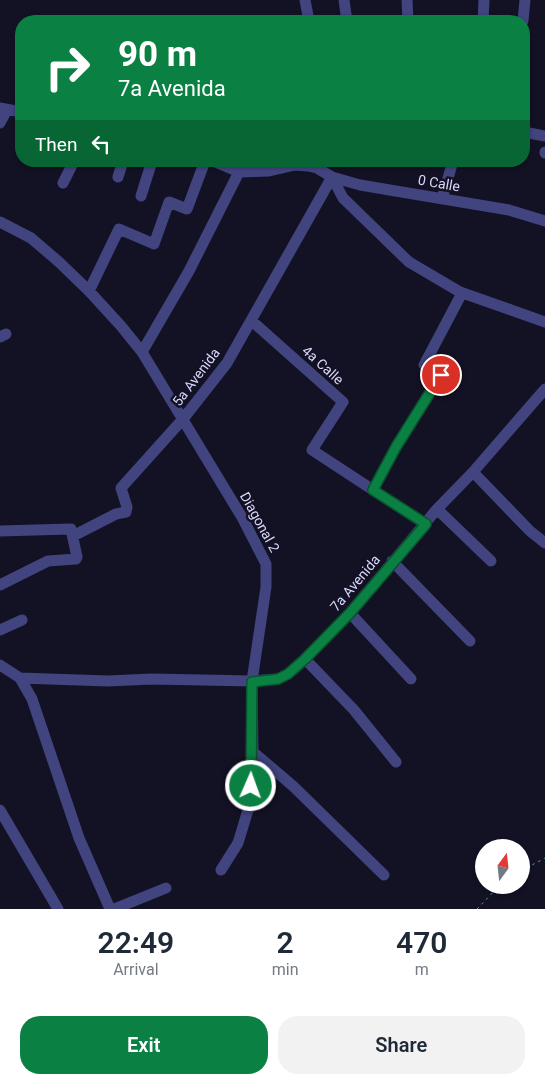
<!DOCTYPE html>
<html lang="en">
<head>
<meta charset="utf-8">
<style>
  :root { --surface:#fff; --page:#f2f2f3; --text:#1f2937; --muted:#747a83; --accent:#0b8043 }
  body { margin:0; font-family:Roboto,sans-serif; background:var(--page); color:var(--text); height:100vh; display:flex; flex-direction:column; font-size:19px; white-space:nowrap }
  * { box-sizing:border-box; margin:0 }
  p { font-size:16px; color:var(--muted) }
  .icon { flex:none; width:28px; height:28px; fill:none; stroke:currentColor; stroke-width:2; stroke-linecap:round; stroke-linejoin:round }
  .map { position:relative; height:909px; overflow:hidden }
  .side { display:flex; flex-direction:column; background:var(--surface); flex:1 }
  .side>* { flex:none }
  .top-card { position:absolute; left:15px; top:15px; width:515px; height:152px; border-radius:20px; box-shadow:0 1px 4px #0004; background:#0b8043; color:#fff; overflow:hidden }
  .needle { width:32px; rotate:15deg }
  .controls { position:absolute; left:475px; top:839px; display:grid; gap:10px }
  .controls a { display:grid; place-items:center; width:55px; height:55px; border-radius:50%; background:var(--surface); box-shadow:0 1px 4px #0004; font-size:25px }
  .pin { position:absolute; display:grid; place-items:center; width:42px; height:42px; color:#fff; margin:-21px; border:2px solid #fff; border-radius:50%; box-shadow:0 1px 5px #0007 }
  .me { position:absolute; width:55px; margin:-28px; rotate:2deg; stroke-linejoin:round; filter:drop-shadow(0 0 4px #0008) }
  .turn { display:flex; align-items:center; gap:18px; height:105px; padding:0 20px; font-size:22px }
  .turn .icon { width:65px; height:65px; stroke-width:2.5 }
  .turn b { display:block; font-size:35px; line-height:42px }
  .then { display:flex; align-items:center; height:48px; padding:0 20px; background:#0003; gap:10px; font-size:19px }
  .eta { display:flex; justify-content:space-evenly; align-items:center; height:85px; text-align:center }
  .eta b { font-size:30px; font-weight:600; line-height:35px }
  .cta { display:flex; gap:10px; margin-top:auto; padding:10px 20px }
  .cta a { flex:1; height:58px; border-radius:20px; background:var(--accent); color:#fff; font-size:20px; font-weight:600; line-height:58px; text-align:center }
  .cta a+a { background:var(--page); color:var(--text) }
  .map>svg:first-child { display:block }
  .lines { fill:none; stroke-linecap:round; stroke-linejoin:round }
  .path { stroke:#3bac9c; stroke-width:1; stroke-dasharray:2.5 4; stroke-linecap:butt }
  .minor { stroke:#41447f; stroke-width:11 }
  .route-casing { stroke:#07532c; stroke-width:12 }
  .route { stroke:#0b8043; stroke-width:9 }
  .labels { text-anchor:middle; stroke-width:5; stroke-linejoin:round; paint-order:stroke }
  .street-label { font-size:14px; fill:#d9d8fb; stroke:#131124 }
</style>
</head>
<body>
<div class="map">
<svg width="545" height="909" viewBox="0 0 545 909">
  <rect width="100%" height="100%" fill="#131124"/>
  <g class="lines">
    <path class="path" d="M521,871L545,858
      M477,909L500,885"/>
    <path class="minor" d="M305,0L309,21
      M344,0L347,21
      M407,0L408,21
      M483,21L484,0
      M523,21L525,0
      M0,108L21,112
      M0,123L7,110
      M524,132L545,136
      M545,152V153
      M213,161L239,172L269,171L295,165L308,166L317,168L332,177L360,185L509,210L545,221
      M118,177L123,161
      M332,177L343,198L409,262L460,292L545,322
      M63,183L74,161
      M141,196L152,161
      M442,199L453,161
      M0,222L31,238L59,262L89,291L121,326L142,352L243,519L266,564V587L252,681L253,752L251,800L238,843L221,870
      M89,291L119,229L154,244L169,202L187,209L205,161
      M252,321L343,402L312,450L425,524
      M0,337L6,334
      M142,352L189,271L239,172
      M473,472L530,531L545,543
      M373,490L396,447L441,375L424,365L462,293
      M437,509L491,561
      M0,531L71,529L77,557L76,559L48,561L0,585
      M73,536L116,514L126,512L127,507L121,488L183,419L227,363L332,177
      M392,561L470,641
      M350,613L411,679
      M0,630L22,620
      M305,659L354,710L396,762
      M0,665L20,678L32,699L79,838L110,909
      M20,678L108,681L152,679L252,681L278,679L288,674L305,659L350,613L437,509L473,472L545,389
      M253,752L293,786L384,875
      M0,810L58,909
      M114,909L166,888"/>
  </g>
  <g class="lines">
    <g class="route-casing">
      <path id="route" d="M251,786L252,682L278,679L288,674L305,659L350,613L426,524L373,490L396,447L441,375"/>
    </g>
    <use href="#route" class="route"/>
  </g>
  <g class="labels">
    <g class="street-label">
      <text transform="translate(439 183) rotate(10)" y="5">0 Calle</text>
      <text transform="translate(323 365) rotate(42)" y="5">4a Calle</text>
      <text transform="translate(196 377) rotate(-53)" y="5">5a Avenida</text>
      <text transform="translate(260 522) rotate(61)" y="5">Diagonal 2</text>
      <text transform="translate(355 583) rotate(-50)" y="5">7a Avenida</text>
    </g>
  </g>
</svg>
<div class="controls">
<a><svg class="needle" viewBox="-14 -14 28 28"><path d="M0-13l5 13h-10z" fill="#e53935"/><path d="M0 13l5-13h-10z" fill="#747a83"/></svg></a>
</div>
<div class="pin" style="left:441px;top:375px;background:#d93025"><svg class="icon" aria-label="arrive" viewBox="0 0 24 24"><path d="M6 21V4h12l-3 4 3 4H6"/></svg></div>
<svg class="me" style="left:251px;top:786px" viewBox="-20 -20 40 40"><circle r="17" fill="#0b8043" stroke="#fff" stroke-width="3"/><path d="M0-11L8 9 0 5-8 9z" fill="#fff"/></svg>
<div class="top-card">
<div class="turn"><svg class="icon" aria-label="right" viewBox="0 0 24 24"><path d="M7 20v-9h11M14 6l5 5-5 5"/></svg><div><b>90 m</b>7a Avenida</div></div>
<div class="then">Then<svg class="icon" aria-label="left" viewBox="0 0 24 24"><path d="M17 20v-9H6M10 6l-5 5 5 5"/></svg></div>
</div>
</div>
<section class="side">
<div class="eta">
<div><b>22:49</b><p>Arrival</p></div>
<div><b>2</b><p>min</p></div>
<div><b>470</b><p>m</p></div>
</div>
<div class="cta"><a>Exit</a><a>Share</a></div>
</section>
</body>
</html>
